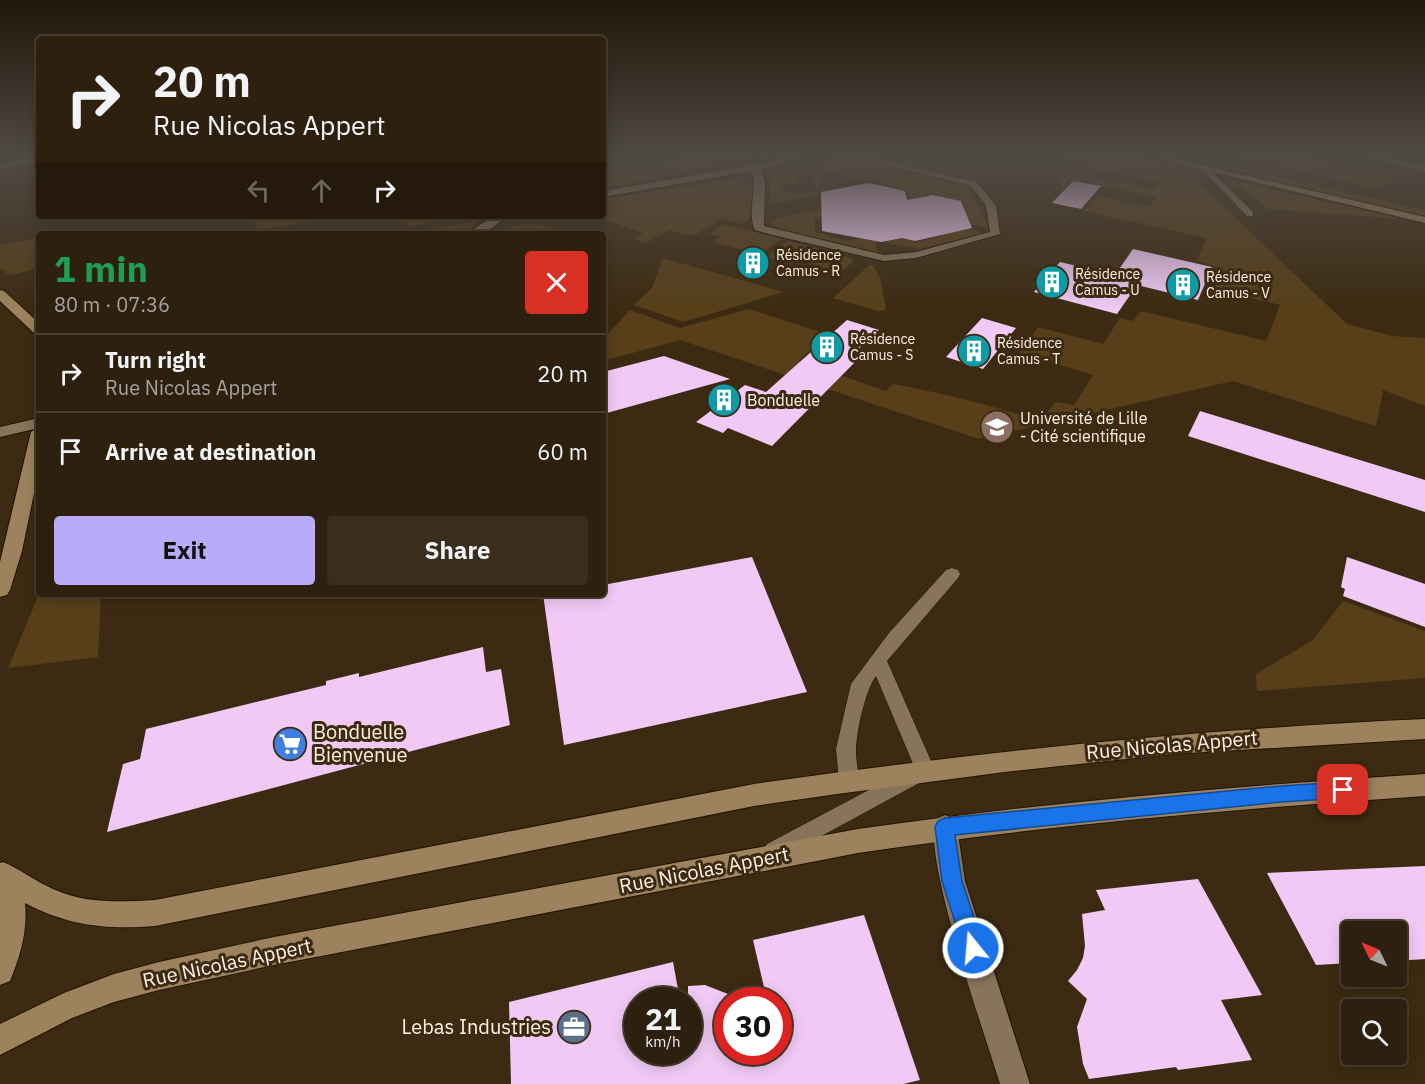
<!DOCTYPE html>
<html lang="en">
<head>
<meta charset="utf-8">
<style>
  :root { --surface:#2d200e; --page:#392d1c; --text:#f1f3f6; --muted:#a7a39e; --line:#483e2e; --accent:#b9abf7 }
  body { margin:0; font-family:"IBM Plex Sans",sans-serif; background:var(--page); color:var(--text); height:100vh; display:flex; flex-direction:column; font-size:22px; white-space:nowrap }
  * { box-sizing:border-box; margin:0 }
  p { font-size:20px; color:var(--muted) }
  .icon { flex:none; width:33px; height:33px; fill:none; stroke:currentColor; stroke-width:2; stroke-linecap:round; stroke-linejoin:round }
  .map { position:relative; flex:1; overflow:hidden }
  .drawer { position:absolute; left:36px; top:231px; width:570px; height:366px; display:flex; flex-direction:column; background:var(--surface); border-radius:6px; box-shadow:0 3px 15px #0003,0 0 0 2px var(--line) }
  .drawer>* { flex:none }
  .guide { position:absolute; left:36px; top:36px; width:570px; height:183px; border-radius:6px; box-shadow:0 3px 15px #0003,0 0 0 2px var(--line); background:#2d200e; color:var(--text); overflow:hidden }
  .needle { width:39px; rotate:313deg }
  .buttons { position:absolute; left:1341px; top:921px; display:grid; gap:12px }
  .buttons a { display:grid; place-items:center; width:66px; height:66px; border-radius:6px; background:var(--surface); box-shadow:0 3px 15px #0003,0 0 0 2px var(--line); font-size:30px }
  .speed { position:absolute; left:624px; top:987px; display:flex; gap:12px; font-size:30px; font-weight:700; text-align:center }
  .speed>* { display:grid; place-content:center; width:78px; height:78px; border-radius:50%; background:var(--surface); box-shadow:0 3px 15px #0003,0 0 0 2px var(--line); line-height:1 }
  .speed small { font-size:15px; font-weight:400 }
  .speed .limit { border:9px solid #d22; background:#fff; color:#111 }
  .pin { position:absolute; display:grid; place-items:center; width:51px; height:51px; color:#fff; margin:-26px; border-radius:12px; box-shadow:0 3px 9px #0006 }
  .me { position:absolute; width:66px; margin:-33px; rotate:343deg; stroke-linejoin:round; filter:drop-shadow(0 0 4px #0008) }
  .turn { display:flex; align-items:center; gap:21px; height:126px; padding:0 18px; font-size:27px }
  .turn .icon { width:78px; height:78px; stroke-width:2.5 }
  .turn b { display:block; font-size:42px; line-height:51px }
  .lanes { display:flex; align-items:center; height:57px; padding:0 18px; background:#0003; justify-content:center; gap:30px; direction:ltr }
  .lanes .off { opacity:.35 }
  .round { display:grid; place-items:center; flex:none; width:63px; height:63px; border-radius:6px; background:var(--page) }
  .overview { display:flex; align-items:center; justify-content:space-between; height:102px; padding:0 18px }
  h1 { font-size:36px; font-weight:700; line-height:45px; color:#1e9e55 }
  .primary-button { display:flex; gap:12px; margin-top:auto; padding:12px 18px }
  .primary-button a { flex:1; height:69px; border-radius:6px; background:var(--accent); color:#111; font-size:24px; font-weight:700; line-height:69px; text-align:center }
  .primary-button a+a { background:var(--page); color:var(--text) }
  ul { padding:0; list-style:none }
  li { display:flex; align-items:center; gap:18px; height:78px; padding:0 18px; border-top:2px solid var(--line) }
  li div { flex:1 }
  li b { display:block; font-size:22px }
  li em { font-style:normal }
  .map>svg:first-child { display:block }
  .green { fill:#573f1a }
  .building { fill:#f0caf5 }
  .lines { fill:none; stroke-linecap:round; stroke-linejoin:round }
  .lane-casing { stroke:#231300; stroke-width:1 }
  .street-casing { stroke:#231300; stroke-width:2 }
  .secondary-casing { stroke:#231300; stroke-width:2 }
  .lane { fill:#877459; fill-rule:evenodd }
  .street { fill:#877459; fill-rule:evenodd }
  .secondary { fill:#9c835e; fill-rule:evenodd }
  .route { fill:#1a73e8; stroke:#114b97; stroke-width:1.5 }
  .labels { text-anchor:middle; stroke-width:6; stroke-linejoin:round; paint-order:stroke }
  .far-poi-label { font-size:14px; fill:#fdf2e3; stroke:#3c2b12; text-anchor:start }
  .poi-label { font-size:16px; fill:#fdf2e3; stroke:#3c2b12; text-anchor:start }
  .near-poi-label { font-size:20px; fill:#fdf2e3; stroke:#3c2b12; text-anchor:start }
  .near-street-label { font-size:20px; fill:#fdf2e3; stroke:#3c2b12 }
</style>
</head>
<body>
<div class="map">
<svg width="1425" height="1084" viewBox="0 0 1425 1084">
  <rect width="100%" height="100%" fill="#3c2b12"/>
  <path class="green" d="M698,157H763L636,183L603,187V173Z
    M841,157H846L905,171C870,183 849,183 817,164Z
    M1059,157H1135L1184,169L1347,324L1392,336L1425,338V406L1383,390L1376,426L1233,381L979,439L680,340L603,361V339L630,310L680,328L749,309L827,334L799,361L886,391L893,384C944,393 992,406 1041,421L1055,402L1074,405L1093,375L1020,353L1038,327L1103,344L1120,318L1133,321L1141,311L1266,341L1280,305L1210,288L1219,267L1197,261L1207,238L1083,211L1097,196L1150,207L1156,197L1070,180L1063,188L1056,177L1078,176L1155,189L1158,182L1085,168L1079,161Z
    M1247,157H1305L1399,181L1374,188L1245,159Z
    M1229,166L1425,210V217L1226,169L1225,167Z
    M802,167L821,179L817,191L813,175L796,176L798,184L781,185L782,193L818,192L816,195L776,203L770,201L771,174Z
    M916,174L968,186L989,228L945,219L968,214L963,201L933,194L909,199L907,190L875,182Z
    M741,178L753,183L749,220L741,224L721,219L693,236L669,230L646,243L634,239L643,233L593,216H603V199Z
    M1235,181L1402,219L1268,209L1242,188L1230,187L1227,184Z
    M824,209L838,213L814,218L815,232L847,241L874,235L878,253L812,238L773,226L772,222L776,218Z
    M253,216H340L257,230Z
    M404,216H466L409,226Z
    M476,221C466,241 426,234 407,234Z
    M939,223L981,232L982,234L920,249L886,243L885,235L916,242L942,236Z
    M521,224H538L571,234H492Z
    M723,224L781,239L760,255L713,242L721,237L709,234Z
    M39,238V251L33,270L9,275L0,268V245Z
    M788,241L819,249L804,262L796,260L791,264L767,257Z
    M826,251L850,258L854,261L835,276L817,272L822,267L810,263Z
    M663,258L784,292L683,322L634,305L652,288Z
    M869,265H873L880,278L886,308L883,311H877L833,298Z
    M39,594H101L98,657L8,668Z
    M1343,601L1425,631V678L1257,691L1256,674L1313,640Z"/>
  <path class="building" d="M1073,181L1101,186L1081,209L1052,203Z
    M869,183L905,191L907,200L933,195L961,201L972,228L915,241L902,238L881,242L822,231L821,192Z
    M1133,249L1212,267L1198,300L1137,285L1117,314L1034,292L1060,262L1115,275Z
    M982,318L1016,328L983,369L946,357Z
    M847,320L879,330L852,355L859,358L772,446L728,428L723,433L696,422L745,385L766,392Z
    M664,356L730,379L603,414V372Z
    M1200,411L1425,480V512L1188,436Z
    M752,557L807,692L564,745L543,594H603V585Z
    M1347,557L1425,584V627L1343,596L1345,589L1341,587Z
    M483,647L486,672L501,669L510,725L107,832L123,764L140,759L146,729L326,685V681L359,673V677Z
    M1425,866V959L1396,961V932H1352V963L1316,965L1267,873Z
    M1198,879L1262,995L1221,1000L1252,1060L1178,1070L1176,1067L1089,1079L1083,1064L1077,1027L1087,999L1068,981L1077,970L1083,958L1085,946L1082,914L1105,910L1096,890Z
    M864,915L920,1080L903,1084H511L509,1002L673,962L680,1000H638V1052H688V986L705,985L728,994V1052H778V1000H767L753,940Z"/>
  <g class="lines">
    <g class="lane-casing">
      <path id="lane" d="M1207,167L1253,212V216H1247L1204,171L1203,169Z
        M952,568L958,570L960,574L958,578L887,661L935,770L932,776L781,858L774,861L767,858L763,851L767,844L914,766L876,676C865,691 857,729 856,749C855,762 861,774 856,786L849,789L842,786L839,780L836,749L851,684L889,633L946,570Z"/>
    </g>
    <g class="street-casing">
      <path id="street" d="M788,157H803L761,169L765,182L764,226L884,255L916,252L990,232L986,206L971,186L854,157H870L977,182L996,206L1000,234L916,258L884,261L769,234L755,230C747,213 757,190 752,171L603,197V191L764,163Z
        M1366,157H1383L1425,166V172Z
        M494,216H505C495,229 482,234 466,234Z
        M39,418V428L0,437V427Z
        M945,815L954,819L957,827L965,881L1030,1084H1000C986,1038 921,853 936,819Z"/>
    </g>
    <g class="secondary-casing">
      <path id="secondary" d="M30,157H39V161L0,169V163Z
        M1151,157H1167L1425,217V223Z
        M0,290L4,291L39,323V334L34,333L0,301Z
        M39,427V469L22,551L10,590L7,595L0,597V562L31,432Z
        M1425,719V739L1172,754L1005,772L837,794L754,806L155,926C108,930 68,926 25,903C28,930 20,957 10,981L0,985V863L3,862C20,869 35,881 53,889C85,904 121,902 155,900L754,784C977,752 1200,729 1425,719Z
        M1425,774V796C1235,809 1046,825 858,853L274,965L159,990L114,1002L72,1018L0,1055V1024L64,993L114,974L159,962L274,937L858,829C1046,802 1235,786 1425,774Z"/>
    </g>
    <use href="#lane" class="lane"/>
    <use href="#street" class="street"/>
    <use href="#secondary" class="secondary"/>
  </g>
  <linearGradient id="sky" x2="0" y2="1"><stop stop-color="#21180a"/><stop offset="0.51" stop-color="#504a44"/><stop offset="1" stop-color="#504a44" stop-opacity="0"/></linearGradient>
  <rect width="1425" height="309" fill="url(#sky)"/>
  <path class="route" d="M1343,782L1349,784L1352,790L1349,796L1343,798L1281,802L955,835L962,881L984,948L981,956L973,959L966,956L942,881L935,827L938,821L945,818L1281,786Z"/>
  <defs>
    <g id="building-disc" transform="scale(1.725)"><circle r="9.5" fill="#0f9aa8" stroke="#3c2b12"/><path d="M-4-6H4V6H1V3H-1V6H-4ZM-2.5-4.3h1.7v1.8h-1.7ZM.8-4.3h1.7v1.8H.8ZM-2.5-1h1.7V.8h-1.7ZM.8-1h1.7V.8H.8Z" fill="#fff"/></g>
    <g id="university-disc" transform="scale(1.725)"><circle r="9.5" fill="#8d6e63" stroke="#3c2b12"/><path d="M0-5L7-2L0 1L-7-2ZM-4 1L0 2.5L4 1V4Q0 6-4 4Z" fill="#fff"/></g>
    <g id="supermarket-disc" transform="scale(1.725)"><circle r="9.5" fill="#3f7fe0" stroke="#3c2b12"/><path d="M-6-5.5h2.5l.6 2H6L4.5 2H-2.5L-4.4-4H-6ZM-1.5 3.2a1.3 1.3 0 1 0 .1 0ZM3 3.2a1.3 1.3 0 1 0 .1 0Z" fill="#fff"/></g>
    <g id="office-disc" transform="scale(1.725)"><circle r="9.5" fill="#5c6f8a" stroke="#3c2b12"/><path d="M-6-3h4V-5.5h4V-3h4V5H-6ZM-1-4.5V-3h2v-1.5ZM-6 0V1H6V0Z" fill="#fff"/></g>
  </defs>
  <g fill-rule="evenodd">
    <use href="#building-disc" x="753" y="263"/>
    <use href="#building-disc" x="1052" y="282"/>
    <use href="#building-disc" x="1183" y="285"/>
    <use href="#building-disc" x="827" y="347"/>
    <use href="#building-disc" x="974" y="351"/>
    <use href="#building-disc" x="724" y="400"/>
    <use href="#university-disc" x="997" y="427"/>
    <use href="#supermarket-disc" x="290" y="744"/>
    <use href="#office-disc" x="574" y="1027"/>
  </g>
  <g class="labels">
    <g class="far-poi-label">
      <text x="776" y="260">Résidence<tspan x="776" dy="16">Camus - R</tspan></text>
      <text x="1075" y="279">Résidence<tspan x="1075" dy="16">Camus - U</tspan></text>
      <text x="1206" y="282">Résidence<tspan x="1206" dy="16">Camus - V</tspan></text>
      <text x="850" y="344">Résidence<tspan x="850" dy="16">Camus - S</tspan></text>
      <text x="997" y="348">Résidence<tspan x="997" dy="16">Camus - T</tspan></text>
    </g>
    <g class="poi-label">
      <text x="747" y="406">Bonduelle</text>
      <text x="1020" y="424">Université de Lille<tspan x="1020" dy="18">‐ Cité scientifique</tspan></text>
    </g>
    <g class="near-poi-label">
      <text x="313" y="739">Bonduelle<tspan x="313" dy="23">Bienvenue</tspan></text>
      <text x="551" y="1034" text-anchor="end">Lebas Industries</text>
    </g>
    <g class="near-street-label">
      <text transform="translate(1172 745) rotate(-5)" y="7">Rue Nicolas Appert</text>
      <text transform="translate(704 870) rotate(-11)" y="7">Rue Nicolas Appert</text>
      <text transform="translate(227 963) rotate(-12)" y="7">Rue Nicolas Appert</text>
    </g>
  </g>
</svg>
<div class="buttons">
<a><svg class="needle" viewBox="-14 -14 28 28"><path d="M0-13l5 13h-10z" fill="#e53935"/><path d="M0 13l5-13h-10z" fill="#a7a39e"/></svg></a>
<a><svg class="icon" aria-label="search" viewBox="0 0 24 24"><circle cx="10" cy="10" r="6"/><path d="M15 15l6 6"/></svg></a>
</div>
<div class="speed"><div>21<small>km/h</small></div><div class="limit">30</div></div>
<div class="pin" style="left:1343px;top:790px;background:#d93025"><svg class="icon" aria-label="arrive" viewBox="0 0 24 24"><path d="M6 21V4h12l-3 4 3 4H6"/></svg></div>
<svg class="me" style="left:973px;top:948px" viewBox="-20 -20 40 40"><circle r="17" fill="#1a73e8" stroke="#fff" stroke-width="3"/><path d="M0-11L8 9 0 5-8 9z" fill="#fff"/></svg>
<div class="guide">
<div class="turn"><svg class="icon" aria-label="right" viewBox="0 0 24 24"><path d="M7 20v-9h11M14 6l5 5-5 5"/></svg><div><b>20 m</b>Rue Nicolas Appert</div></div>
<div class="lanes"><svg class="icon off" aria-label="left" viewBox="0 0 24 24"><path d="M17 20v-9H6M10 6l-5 5 5 5"/></svg><svg class="icon off" aria-label="ahead" viewBox="0 0 24 24"><path d="M12 20V5M6 11l6-6 6 6"/></svg><svg class="icon" aria-label="right" viewBox="0 0 24 24"><path d="M7 20v-9h11M14 6l5 5-5 5"/></svg></div>
</div>
<section class="drawer">
<div class="overview"><div><h1>1 min</h1><p>80 m · 07:36</p></div><a class="round" style="background:#d93025;color:#fff"><svg class="icon" aria-label="close" viewBox="0 0 24 24"><path d="M6 6l12 12M18 6L6 18"/></svg></a></div>
<ul>
<li><svg class="icon" aria-label="right" viewBox="0 0 24 24"><path d="M7 20v-9h11M14 6l5 5-5 5"/></svg><div><b>Turn right</b><p>Rue Nicolas Appert</p></div><em>20 m</em></li>
<li><svg class="icon" aria-label="arrive" viewBox="0 0 24 24"><path d="M6 21V4h12l-3 4 3 4H6"/></svg><div><b>Arrive at destination</b></div><em>60 m</em></li>
</ul>
<div class="primary-button"><a>Exit</a><a>Share</a></div>
</section>
</div>
</body>
</html>
